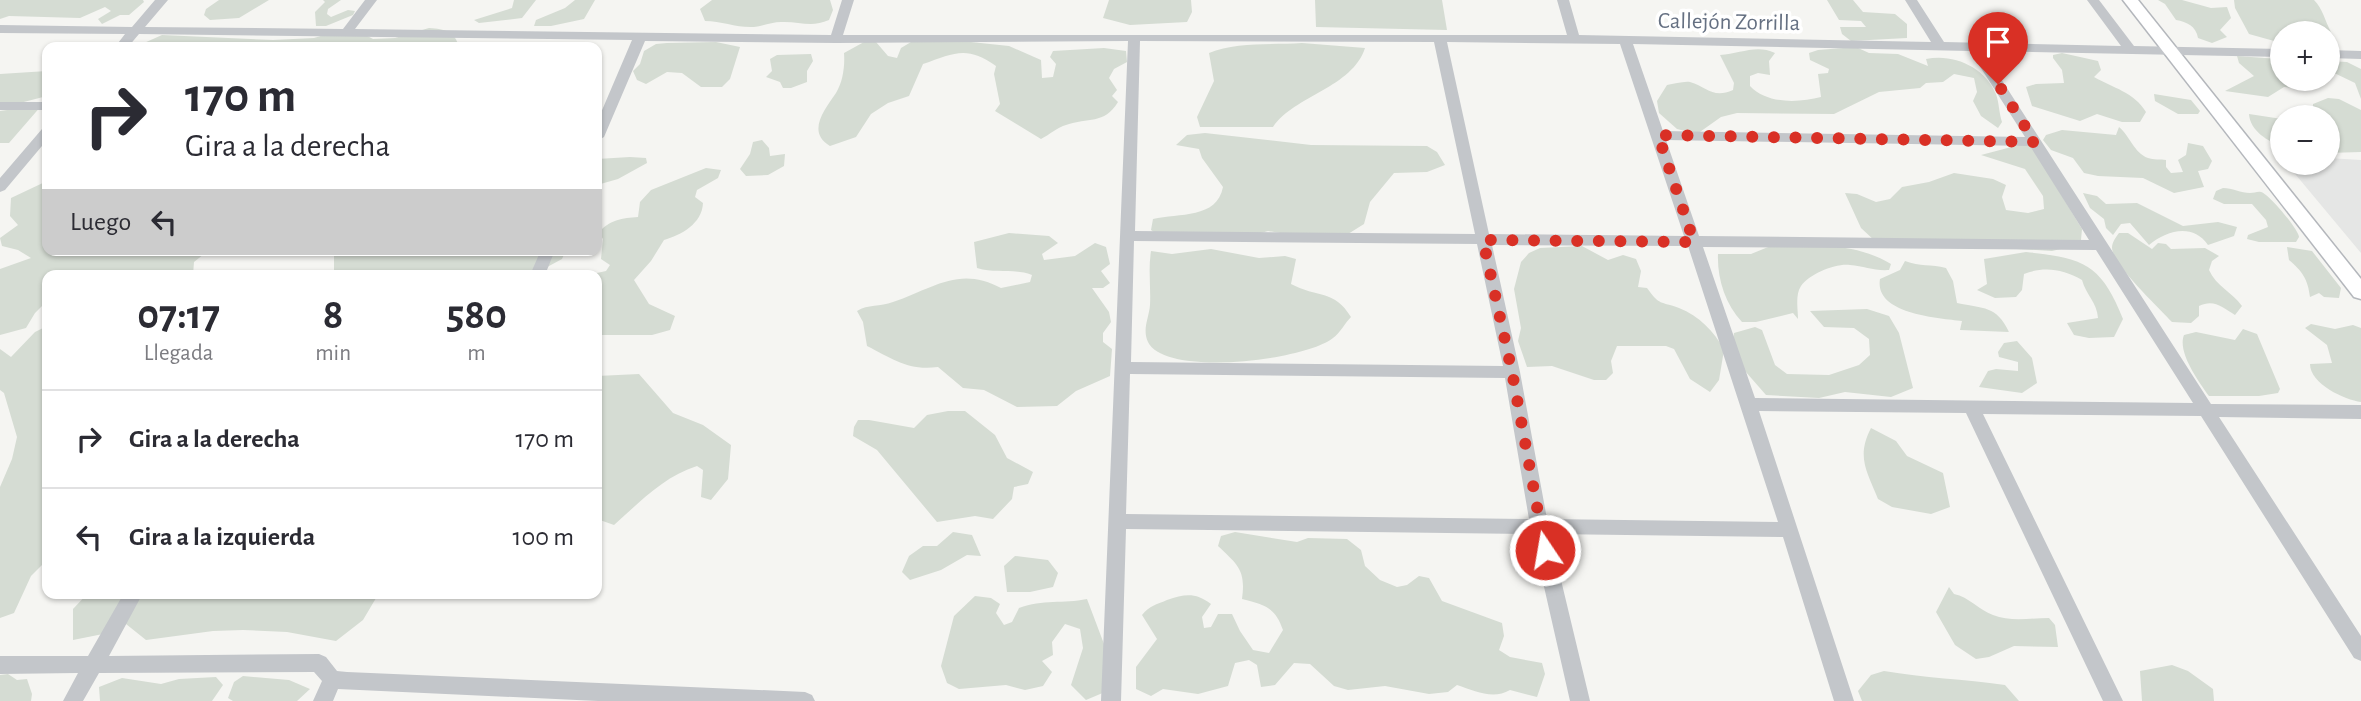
<!DOCTYPE html>
<html lang="es">
<head>
<meta charset="utf-8">
<style>
  :root { --surface:#fff; --page:#f2f2f3; --text:#2b2b33; --muted:#7c7c81; --line:#e1e1e2 }
  body { margin:0; font-family:"Alegreya Sans",sans-serif; background:var(--page); color:var(--text); height:100vh; display:flex; flex-direction:column; font-size:26px; white-space:nowrap }
  * { box-sizing:border-box; margin:0 }
  p { font-size:23px; color:var(--muted) }
  .icon { flex:none; width:38px; height:38px; fill:none; stroke:currentColor; stroke-width:2; stroke-linecap:round; stroke-linejoin:round }
  .map { position:relative; flex:1; overflow:hidden }
  .sheet { position:absolute; left:42px; top:270px; width:560px; height:329px; display:flex; flex-direction:column; background:var(--surface); border-radius:14px; box-shadow:0 2px 5px #0004 }
  .sheet>* { flex:none }
  .top-card { position:absolute; left:42px; top:42px; width:560px; height:214px; border-radius:14px; box-shadow:0 2px 5px #0004; background:#fff; color:var(--text); overflow:hidden }
  .buttons { position:absolute; left:2270px; top:21px; display:grid; gap:14px }
  .buttons a { display:grid; place-items:center; width:70px; height:70px; border-radius:50%; background:var(--surface); box-shadow:0 2px 5px #0004; font-size:35px }
  .pin { position:absolute; display:grid; place-items:center; width:60px; height:60px; color:#fff; margin:-72px -30px; border-radius:50% 50% 50% 0; rotate:-45deg; box-shadow:0 0 7px #0007 }
  .pin .icon { rotate:45deg }
  .me { position:absolute; width:77px; margin:-38px; rotate:348deg; stroke-linejoin:round; filter:drop-shadow(0 0 5px #0008) }
  .turn { display:flex; align-items:center; gap:24px; height:147px; padding:0 28px; font-size:32px }
  .turn .icon { width:91px; height:91px; stroke-width:2.5 }
  .turn b { display:block; font-size:49px; line-height:60px }
  .then { display:flex; align-items:center; height:66px; padding:0 28px; background:#0003; gap:14px; font-size:26px }
  .eta { display:flex; justify-content:space-evenly; align-items:center; height:119px; text-align:center }
  .eta b { font-size:42px; font-weight:700; line-height:49px }
  ul { padding:0; list-style:none }
  li { display:flex; align-items:center; gap:21px; height:98px; padding:0 28px; border-top:2px solid var(--line) }
  li div { flex:1 }
  li b { display:block; font-size:26px }
  li em { font-style:normal }
  .map>svg:first-child { display:block }
  .built { fill:#e5e6e5 }
  .green { fill:#d5dcd3 }
  .lines { fill:none; stroke-linecap:round; stroke-linejoin:round }
  .major-casing { stroke:#b4b7bc; stroke-width:3 }
  .minor { fill:#c3c6ca; fill-rule:evenodd }
  .major { fill:#fff; fill-rule:evenodd }
  .route { stroke:#d93025; stroke-width:12; stroke-dasharray:0 21.6 }
  .labels { text-anchor:middle; stroke-width:7; stroke-linejoin:round; paint-order:stroke }
  .far-street-label { font-size:23px; fill:#657082; stroke:#fff }
</style>
</head>
<body>
<div class="map">
<svg width="2361" height="701" viewBox="0 0 2361 701">
  <rect width="100%" height="100%" fill="#f5f5f2"/>
  <path class="built" d="M2328,158L2361,160V253L2286,163H2328Z"/>
  <path class="green" d="M0,0H143L144,2L129,15H120L102,24L98,19L111,11L105,7L80,18L9,16L0,19Z
    M219,0H269L239,18L210,20L204,15L206,9Z
    M323,0H341L328,9L327,14L331,17L348,10L355,11L353,15L326,26H316L315,12L325,2Z
    M514,0H536L522,18L479,23L474,20L512,8Z
    M575,0H595L584,19L551,26H534L536,20L565,8Z
    M712,0H830L833,10L829,20C811,28 799,21 781,22C772,22 763,26 754,27C737,28 722,21 705,21L700,9Z
    M1109,0H1191L1192,12L1187,22L1130,25L1103,18Z
    M1315,0H1442L1447,30L1316,27Z
    M1827,0H1853L1863,12L1895,14L1907,24V38L1851,41L1842,34L1840,27H1866L1861,21L1839,20Z
    M2158,0H2182L2211,8L2227,7L2231,18L2220,30L2227,37L2212,43L2198,38C2196,26 2187,22 2176,20L2165,4Z
    M2234,0H2314C2323,9 2325,21 2331,32L2307,27L2283,29L2274,41L2249,34L2235,8Z
    M429,28C445,29 455,31 459,47H135L162,35L273,40L314,38L341,30L358,31L373,39L395,38Z
    M716,42L740,47L730,79L722,87H701L682,73L667,72L646,84L637,80L633,71L640,64L644,51L656,44L667,43Z
    M864,42H876L888,56L897,58L901,48L911,42H971L1009,46L1041,60L1042,78L1053,77L1056,64L1050,57L1053,51L1104,48L1126,51L1127,62L1114,69L1109,78L1117,90L1112,96L1118,102C1104,125 1088,117 1066,125C1058,127 1049,135 1041,139L995,111L1000,104L994,74L996,66C967,45 954,53 923,64L909,96L888,103L871,114L856,137L830,146C806,132 825,109 836,93C843,82 845,66 844,53Z
    M1302,43L1365,48C1352,88 1295,95 1273,127H1200L1197,117L1214,81L1209,53C1235,42 1272,45 1302,43Z
    M1856,47L1869,53L1898,54L1928,66L1926,59C1953,53 1985,67 1996,94C1999,102 1999,113 2002,122L1998,128L1981,116L1973,101L1977,92L1974,78L1954,74L1943,82L1926,83L1920,88L1879,92L1834,114L1737,113L1721,117L1697,134L1677,129L1659,113L1657,101L1667,85C1674,84 1684,81 1690,82C1707,87 1713,99 1733,90L1734,83L1720,55C1740,54 1756,44 1775,53L1769,61L1770,75L1758,73L1750,76V86C1767,104 1798,103 1821,97L1818,74L1828,73L1829,69L1810,60L1809,53L1818,50Z
    M2062,53L2098,61L2101,70L2094,77C2113,88 2134,92 2146,112L2140,122H2122L2097,114L2080,121L2032,106L2026,87L2036,84L2064,83L2062,70L2053,58V55Z
    M811,54L813,61L807,71V82L791,88H783L780,82L766,77L772,71L770,59L777,55Z
    M2237,56L2279,59L2282,60V79H2311L2317,84L2308,89L2284,87L2268,97L2225,91L2254,76L2239,63Z
    M2328,61L2347,62L2361,69V99L2355,83L2328,70Z
    M47,71V96L12,105L0,103V74Z
    M2154,94L2191,100L2200,111L2198,114H2178L2155,101Z
    M2328,98L2339,99L2361,110V152L2328,153V117H2299L2313,114V104Z
    M42,105L9,143H0V111Z
    M2249,114L2282,119V147C2268,141 2250,131 2249,114Z
    M2119,127C2130,136 2134,153 2148,158C2153,160 2161,159 2166,160V167L2171,173L2183,172L2178,160L2186,155L2188,143L2203,146L2212,161L2208,169L2198,171L2204,187L2174,193L2143,178L2098,176L2084,173L2073,158L2051,150L2043,140L2046,135L2062,130L2116,135Z
    M1205,133L1311,145L1427,146L1437,152L1445,165L1427,172L1394,173L1370,202L1364,224L1348,234L1292,235L1268,231L1247,237L1158,235L1151,230L1153,219C1179,213 1217,219 1223,187L1202,158L1199,149L1176,145L1187,135Z
    M762,140L769,148L770,156L785,154L784,166L768,175L746,176L740,169L750,154L753,142Z
    M2019,145H2031L2082,229L2081,240L2073,246L2052,251L1875,241L1861,228L1845,193L1857,194L1876,202L1890,199L1902,187L1929,182L1954,173L1993,179L2006,185L2002,197L2006,210L2028,213L2044,209L2043,196L2025,169L1981,155Z
    M630,157L646,158L647,163L618,179L597,185V159Z
    M706,168L721,170L718,178L697,190L695,197L703,203C702,224 681,235 664,240L651,261L634,280L649,304L675,316L670,330L652,335H597V275H588L606,271L610,265L601,259L603,239L599,233C608,220 623,218 638,217L640,202L651,190Z
    M47,181V250H209L194,262L193,275H47V301L35,313L26,328L0,335V269L31,258L18,250L2,246L0,238L18,225L10,216L11,198Z
    M2223,188C2232,188 2241,193 2250,193C2254,193 2258,191 2261,192C2268,193 2299,230 2299,237L2296,242H2259L2247,239L2248,235L2268,227L2266,220L2252,204H2224L2213,199L2216,191Z
    M2083,193L2097,196L2106,204L2137,203L2183,226L2218,222L2237,227L2234,236L2208,245C2193,223 2167,230 2149,245L2130,223L2121,224L2113,235L2106,228L2104,219L2090,208Z
    M1009,233L1049,236L1058,243L1042,254L1044,260L1075,256L1095,243L1106,247L1110,264L1101,271L1110,283L1103,288H1092L1109,312L1111,322L1103,333V342L1112,349L1110,376L1076,391L1057,406L1017,407L984,390L963,388L938,367C908,371 893,359 867,346L863,322L857,311C868,304 880,307 893,302C932,289 959,265 1001,288L1030,282L1032,275C1013,268 997,274 977,268L974,242Z
    M2119,233H2128L2152,249L2158,243L2166,244L2171,249L2205,248L2219,256L2212,261L2209,270C2216,286 2232,292 2242,306L2235,315C2222,307 2214,299 2199,306V316L2191,323L2172,322C2159,308 2113,265 2112,248C2112,242 2116,237 2119,233Z
    M1773,245C1814,246 1854,242 1891,264L1889,270C1874,271 1864,266 1850,265C1836,263 1809,274 1801,286C1795,295 1798,309 1798,319L1793,313L1756,322H1742C1725,304 1717,278 1718,254H1751Z
    M1582,246L1608,260L1623,255L1636,259L1641,271L1638,287L1647,288C1660,306 1660,301 1679,308C1699,316 1714,331 1724,350L1719,380L1710,392L1690,379L1674,349L1666,346H1617L1611,361L1613,373L1606,380H1594L1552,366L1527,367L1518,341L1521,328L1514,289L1521,262L1529,253L1540,248Z
    M2287,247L2312,251L2341,288L2339,298L2324,297L2319,293L2310,297C2308,279 2302,271 2289,260Z
    M1211,249L1259,258L1285,256L1296,259L1291,284C1317,298 1334,289 1351,317C1345,323 1340,333 1333,338C1306,360 1166,378 1148,342C1142,329 1149,318 1150,305C1151,287 1148,270 1151,251L1172,254Z
    M334,250H566L562,259L538,272V275H334Z
    M2026,252C2084,258 2101,264 2123,319L2114,337L2089,338L2074,335L2067,323L2098,318C2097,302 2086,295 2082,280C2063,269 2044,266 2024,274L2022,290L2016,297L1995,298L1977,290L1987,284L1984,259Z
    M1905,261C1920,267 1931,264 1946,268L1953,281L1957,303C1984,309 1996,305 2009,332L1960,330L1962,321C1938,318 1874,314 1880,279L1900,270Z
    M1867,309L1889,316L1899,333L1913,388L1891,397L1845,392L1819,398L1766,395L1731,355L1734,333L1755,327L1762,330L1775,365L1787,374L1829,375L1859,365L1870,355L1869,339L1854,328L1824,327L1810,311Z
    M2311,324L2335,329L2353,325L2361,328V402C2345,400 2310,384 2310,364L2332,363L2327,345L2305,328Z
    M47,326V560L31,576L14,613L0,618V487L12,459L17,437L4,393L0,390V349L11,357L35,332Z
    M2243,329L2257,334L2280,389L2278,393L2259,396H2209C2199,382 2177,352 2184,335L2196,332L2235,340Z
    M2017,341L2032,358L2037,383L2022,393L1979,387L1988,371L1996,369L2018,371V362L1999,357L1998,352L2004,343Z
    M639,374L673,413L703,425L731,445L728,479L711,500L701,497L703,470L697,466C664,476 639,503 614,525L597,519V376Z
    M948,411H965L995,435L1007,458L1033,472L1028,484L1014,487L1012,499L993,519L975,516L937,522L877,450L853,436L854,427L858,420H869L914,428L927,415Z
    M1871,428L1896,441L1907,456L1943,473L1950,507L1931,514L1892,507L1878,499C1867,471 1856,457 1871,428Z
    M953,532L972,535L981,556L967,555L941,570L910,580L902,572L909,556L923,546H937Z
    M1235,532L1297,542L1308,538L1347,539L1361,550L1365,566L1380,580L1397,587L1407,585L1419,576L1429,578L1442,601L1502,623L1504,636L1499,650L1510,657L1542,663L1545,674L1537,697L1510,690C1493,700 1475,691 1457,685L1448,692L1429,694L1385,686L1348,690L1334,686L1310,664L1294,663L1275,685L1261,687L1257,665L1249,660L1235,663L1228,686L1198,694L1163,689L1151,696L1136,689V667L1157,639L1142,615C1150,605 1156,605 1167,600C1185,594 1195,592 1211,604L1202,617L1204,628L1211,627L1218,614H1232L1240,631L1253,650L1269,653L1283,630C1275,607 1265,605 1242,599C1246,570 1238,565 1218,546L1221,536Z
    M1015,556L1048,560L1058,573L1053,587L1030,592H1007L1004,566Z
    M1949,587L1954,594C1969,597 1979,610 1993,615C2010,622 2031,618 2049,618L2055,625L2058,647L2014,646L1989,657L1976,659L1955,645L1936,612Z
    M88,593H379L363,620L336,641L287,632L243,630L213,631L146,640L126,624L108,633L73,640V609Z
    M975,596L991,598L1000,604L996,613L1004,625L1012,622L1019,608C1043,599 1063,604 1087,599L1104,644L1105,692L1086,700L1071,685L1083,648L1080,629L1065,624L1052,642L1053,655L1042,661L1052,672L1043,686L1025,690L1006,685L959,689L947,683L941,666L954,616Z
    M2172,665L2188,671L2213,689L2214,701H2142L2140,671Z
    M1884,671C1924,678 1964,679 2005,685L2019,701H1862L1858,691L1871,675Z
    M8,674L17,680L27,679L32,694L31,701H0V675Z
    M243,676L289,680L310,689L297,701H233L228,698L234,682Z
    M216,677L223,685L212,701H100L99,687L122,678L161,684L179,679Z"/>
  <g class="lines">
    <g class="major-casing">
      <path id="major" d="M2123,0H2138L2361,279V299L2354,297Z"/>
    </g>
    <path class="minor" d="M155,0H168L145,27L343,29L365,0H377L355,29L831,35L842,0H854L843,35H1567L1557,0H1569L1579,35L1931,42L1905,0H1917L1944,42L2121,46L2087,0H2099L2134,46L2282,49V57L1983,51L2211,404L2361,405V419L2219,417L2361,636V661L2354,658L2201,416L1983,414L2123,701H2103L1966,413L1759,411L1854,701H1834L1783,537L1550,534L1590,701H1570L1532,534L1126,529L1121,701H1101L1128,41L836,43L645,41L604,137L597,141V122L632,40L139,34L128,47H115L125,34L0,33V25L132,27ZM1140,41L1434,42L1475,234L1135,231ZM1447,42L1620,44L1684,236L1489,234ZM1633,44L1970,51L2025,137L1663,131ZM1666,140L2030,146L2089,240L1699,236ZM1134,241L1477,244L1503,366L1131,362ZM1492,245L1688,246L1778,522L1547,519L1520,372ZM1703,247L2096,250L2193,403L1755,398ZM1130,374L1505,378L1529,519L1126,514Z
      M2328,50L2361,51V59L2328,58Z
      M0,102H47V110H0Z
      M47,128V140L5,190L0,192V178L42,129Z
      M541,250H555L545,275H530Z
      M124,593H143L109,656L319,654L326,657L337,671L347,672L805,692L812,695L815,701H598L338,689L333,701H313L322,681L314,672L99,673L83,701H63L78,673L0,674V656H88Z"/>
    <use href="#major" class="major"/>
  </g>
  <g class="lines">
    <path class="route" d="M1545,550L1512,372L1483,240L1694,242L1658,135L2035,142L1998,84"/>
  </g>
  <g class="labels">
    <g class="far-street-label">
      <text transform="translate(1729 21) rotate(1)" y="8">Callejón Zorrilla</text>
    </g>
  </g>
</svg>
<div class="buttons">
<a>+</a>
<a>−</a>
</div>
<div class="pin" style="left:1998px;top:84px;background:#d93025"><svg class="icon" aria-label="arrive" viewBox="0 0 24 24"><path d="M6 21V4h12l-3 4 3 4H6"/></svg></div>
<svg class="me" style="left:1545px;top:550px" viewBox="-20 -20 40 40"><circle r="17" fill="#d93025" stroke="#fff" stroke-width="3"/><path d="M0-11L8 9 0 5-8 9z" fill="#fff"/></svg>
<div class="top-card">
<div class="turn"><svg class="icon" aria-label="right" viewBox="0 0 24 24"><path d="M7 20v-9h11M14 6l5 5-5 5"/></svg><div><b>170 m</b>Gira a la derecha</div></div>
<div class="then">Luego<svg class="icon" aria-label="left" viewBox="0 0 24 24"><path d="M17 20v-9H6M10 6l-5 5 5 5"/></svg></div>
</div>
<section class="sheet">
<div class="eta">
<div><b>07:17</b><p>Llegada</p></div>
<div><b>8</b><p>min</p></div>
<div><b>580</b><p>m</p></div>
</div>
<ul>
<li><svg class="icon" aria-label="right" viewBox="0 0 24 24"><path d="M7 20v-9h11M14 6l5 5-5 5"/></svg><div><b>Gira a la derecha</b></div><em>170 m</em></li>
<li><svg class="icon" aria-label="left" viewBox="0 0 24 24"><path d="M17 20v-9H6M10 6l-5 5 5 5"/></svg><div><b>Gira a la izquierda</b></div><em>100 m</em></li>
</ul>
</section>
</div>
</body>
</html>
